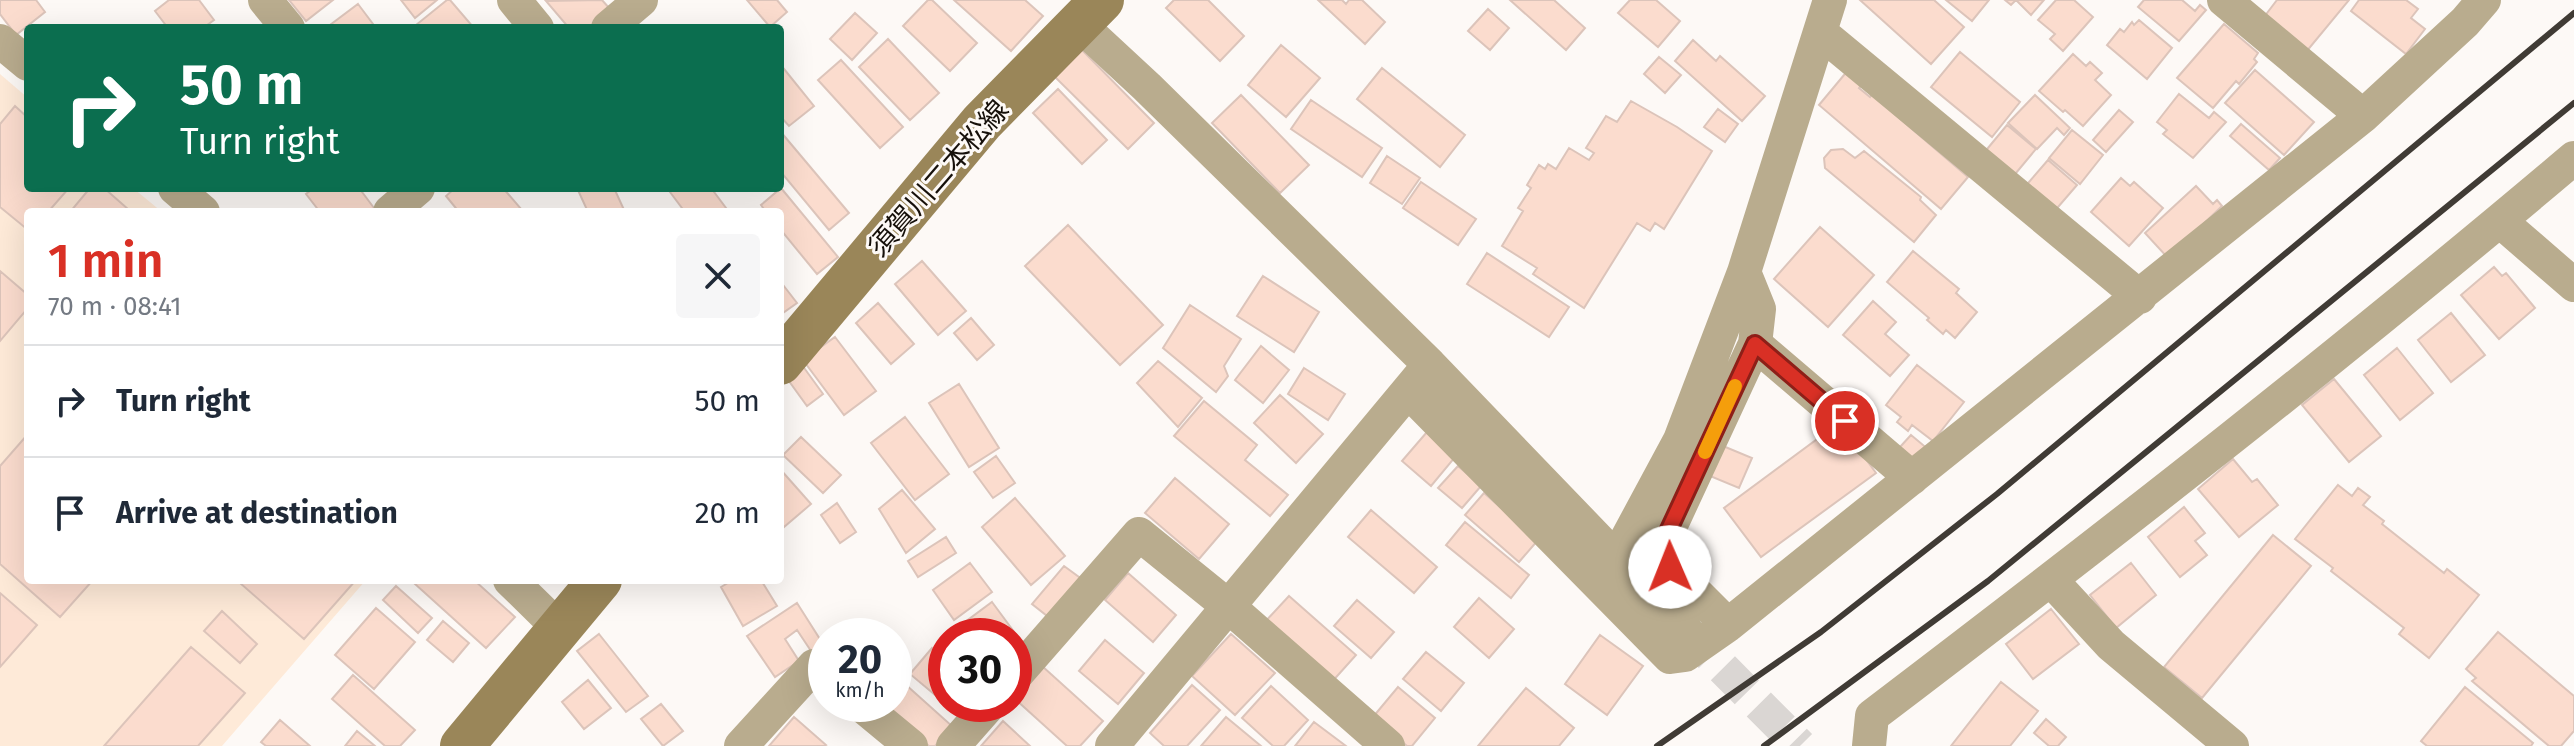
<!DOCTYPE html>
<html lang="en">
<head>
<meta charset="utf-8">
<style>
  :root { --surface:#fff; --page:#f6f6f7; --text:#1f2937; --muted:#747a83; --line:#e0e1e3; --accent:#d93025 }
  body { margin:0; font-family:"Fira Sans","Noto Sans JP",sans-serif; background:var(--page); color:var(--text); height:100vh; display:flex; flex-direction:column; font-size:30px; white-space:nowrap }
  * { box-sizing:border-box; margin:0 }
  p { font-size:26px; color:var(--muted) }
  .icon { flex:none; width:44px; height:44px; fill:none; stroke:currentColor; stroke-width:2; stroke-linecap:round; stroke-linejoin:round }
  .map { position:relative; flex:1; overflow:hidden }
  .side { position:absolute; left:24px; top:208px; width:760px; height:376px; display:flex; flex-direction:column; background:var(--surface); border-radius:8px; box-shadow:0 8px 32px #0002 }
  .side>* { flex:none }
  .top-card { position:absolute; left:24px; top:24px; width:760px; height:168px; border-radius:8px; box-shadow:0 8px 32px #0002; background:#0b6e4f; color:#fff; overflow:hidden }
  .speed { position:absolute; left:808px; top:618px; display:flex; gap:16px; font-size:40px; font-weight:700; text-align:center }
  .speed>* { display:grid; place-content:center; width:104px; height:104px; border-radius:50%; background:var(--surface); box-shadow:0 8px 32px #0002; line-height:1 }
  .speed small { font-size:20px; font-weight:400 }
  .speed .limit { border:12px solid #d22; background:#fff; color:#111 }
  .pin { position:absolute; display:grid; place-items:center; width:68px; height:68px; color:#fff; margin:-34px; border:4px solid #fff; border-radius:50%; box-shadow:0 2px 8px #0007 }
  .me { position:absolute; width:88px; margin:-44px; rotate:359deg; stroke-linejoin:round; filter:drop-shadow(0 0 6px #0008) }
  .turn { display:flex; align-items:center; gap:28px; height:168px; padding:0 24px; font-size:36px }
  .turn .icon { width:104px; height:104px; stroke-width:2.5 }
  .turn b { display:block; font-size:56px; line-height:68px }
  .round { display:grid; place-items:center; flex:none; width:84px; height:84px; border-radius:8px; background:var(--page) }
  .overview { display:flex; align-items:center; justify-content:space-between; height:136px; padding:0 24px }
  h1 { font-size:48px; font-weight:600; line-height:60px; color:var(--accent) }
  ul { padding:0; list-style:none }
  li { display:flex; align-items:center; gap:24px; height:112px; padding:0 24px; border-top:2px solid var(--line) }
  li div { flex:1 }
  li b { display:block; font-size:30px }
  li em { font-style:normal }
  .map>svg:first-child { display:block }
  .built { fill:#feead8 }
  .building { fill:#fbdcce; stroke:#dcc4ba; stroke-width:2 }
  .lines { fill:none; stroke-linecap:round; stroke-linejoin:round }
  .street-tunnel { stroke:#dad6d3; stroke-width:34; stroke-dasharray:34 17; stroke-linecap:butt }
  .street { stroke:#b9ac8e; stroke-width:34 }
  .secondary { stroke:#9a8659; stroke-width:44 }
  .rail { stroke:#403b35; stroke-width:6 }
  .route-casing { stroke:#8d1f18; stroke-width:20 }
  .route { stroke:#d93025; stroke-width:14 }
  .slow { stroke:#f59e0b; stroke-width:14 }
  .labels { text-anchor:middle; stroke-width:6; stroke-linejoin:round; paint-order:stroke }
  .street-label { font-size:28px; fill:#16100a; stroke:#fdf9f6 }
</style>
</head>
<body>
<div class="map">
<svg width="2574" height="746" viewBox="0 0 2574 746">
  <rect width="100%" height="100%" fill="#fdf9f6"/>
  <path class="built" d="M0,74L28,98V188H133L162,212H28V580H366L222,746H0Z"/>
  <path class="building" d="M0,0H36L45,12L16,35L0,14Z
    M169,0H199L214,20L203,28H168L155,11Z
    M289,0H333L306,21Z
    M401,0H437L415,18Z
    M447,0H450L474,28H419L416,25Z
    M602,0L610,9L589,28H569L546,1Z
    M747,0H777L787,12L770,27Z
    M928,0H932L977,43L950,71L903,26Z
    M954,0H1025L1043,16L1011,51Z
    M1174,0H1208L1244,36L1220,61L1166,8Z
    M1318,0H1342L1346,4L1349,0H1362L1385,22L1365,44Z
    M1510,0H1554L1585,28L1566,50Z
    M1630,0H1656L1680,21L1658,47L1618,13Z
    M1860,0H1934L1964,27L1931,64Z
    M1946,0H1989L1972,21Z
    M2005,0H2044L2031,15L2016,0L2011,5Z
    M2056,0H2074L2093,17L2063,51L2050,39L2055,34L2038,20Z
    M2144,0H2182L2195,11L2200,5L2206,10L2179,41L2138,7Z
    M2277,0H2349L2306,52L2264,17Z
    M2359,0H2406L2418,9L2411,18L2425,29L2406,54L2351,11Z
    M358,4L376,28H332L330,25Z
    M1488,9L1509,28L1490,50L1468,31Z
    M855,13L877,33L852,60L830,39Z
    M2139,20L2172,48L2147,79L2107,45L2120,29L2124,32L2132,22L2134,25Z
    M2224,24L2258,53L2254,59L2257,62L2239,84L2236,81L2213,108L2177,78Z
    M888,39L939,93L910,120L859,67Z
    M1693,40L1716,61L1720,56L1765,96L1742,121L1675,61Z
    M1281,45L1320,78L1286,117L1248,85Z
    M1082,50L1154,123L1128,149L1055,77Z
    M1960,52L2020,102L1992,137L1931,87Z
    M2073,54L2086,66L2090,62L2102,73L2095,80L2111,95L2083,126L2065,110L2063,112L2039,91Z
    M1659,57L1681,75L1665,93L1644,74Z
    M841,60L903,127L880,148L818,80Z
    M780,64L814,106L789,126L780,116Z
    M1382,68L1465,135L1440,167L1357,99Z
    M1849,69L1864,82L1859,88L1870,97L1875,90L1891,111L1968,177L1941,209L1819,105Z
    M2255,70L2314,122L2284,155L2225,103Z
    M1058,89L1107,140L1082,164L1033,113Z
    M2179,94L2209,118L2214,112L2226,122L2193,158L2163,134L2167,130L2157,122Z
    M1241,95L1309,165L1280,193L1212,123Z
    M2035,95L2070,128L2064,135L2057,128L2037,149L2008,123Z
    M1311,100L1382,148L1362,177L1291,129Z
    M1631,101L1677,127L1712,151L1664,229L1655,223L1650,231L1637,223L1584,308L1533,274L1537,268L1502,246L1523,211L1518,208L1531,188L1527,185L1539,165L1545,169L1548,164L1556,169L1569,148L1589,160L1594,153L1586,148L1606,116L1617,122Z
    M15,106L28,118V188H69L48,212H28V230L0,207V124Z
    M1718,109L1738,124L1725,142L1704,127Z
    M2119,110L2133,122L2106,152L2093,140Z
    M2241,124L2280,158L2269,170L2230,136Z
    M2007,125L2036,149L2011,179L1983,154Z
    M2072,130L2103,155L2080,184L2049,158Z
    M780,131L849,213L829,230L780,171Z
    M1843,149L1855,158L1864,151L1921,197L1920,200L1936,215L1914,242L1825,168L1824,158L1831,150Z
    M1387,156L1420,178L1402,204L1370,183Z
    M2048,160L2077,185L2052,214L2023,189Z
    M2121,178L2130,186L2134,182L2163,208L2129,246L2091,212Z
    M1421,182L1476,219L1458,245L1403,208Z
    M2196,186L2213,204L2217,200L2222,206L2168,258L2145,233Z
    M90,188H104L129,210L128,212H70Z
    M314,188H359L374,208L369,212H320L306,194Z
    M455,188H503L522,210L459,212L446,196Z
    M577,188H614L625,212H588Z
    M667,188H711L729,212H685Z
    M781,188L838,257L817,274L780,229V212H766L761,205Z
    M1068,225L1163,325L1120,365L1025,266Z
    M1820,227L1874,275L1828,327L1774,279Z
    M1913,251L1959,289L1956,293L1977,312L1955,338L1946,330L1943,334L1927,320L1929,318L1887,282Z
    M1487,253L1569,307L1549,337L1467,284Z
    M922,261L966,311L938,335L895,284Z
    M2494,267L2502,276L2506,273L2535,308L2499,339L2461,295Z
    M0,271L28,295V308L0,341Z
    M1263,276L1319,312L1294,352L1237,316Z
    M780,281L797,303L780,315Z
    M1873,301L1896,322L1885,334L1909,355L1890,376L1843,335Z
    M878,303L914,344L891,364L856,323Z
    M1190,305L1241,339L1224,366L1228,376L1216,392L1163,348Z
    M2451,313L2485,355L2451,382L2418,340Z
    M971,318L994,345L977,360L954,333Z
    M835,337L876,391L844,415L803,360Z
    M1261,346L1289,370L1263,403L1235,380Z
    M2397,348L2433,393L2400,420L2364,375Z
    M1158,361L1202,398L1178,427L1137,383Z
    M802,365L823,394L807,406L786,377Z
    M1917,365L1964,402L1933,441L1912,425L1908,431L1897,422L1901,417L1886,405Z
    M1304,368L1345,394L1328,420L1288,394Z
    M2334,379L2381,436L2349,462L2302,405Z
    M959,384L999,448L969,467L929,403Z
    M1280,395L1323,434L1296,463L1254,423Z
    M1204,401L1257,445L1245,460L1288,495L1270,516L1174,436Z
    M905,417L949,474L915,500L871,443Z
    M1839,423L1876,473L1761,557L1724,508Z
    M1427,432L1456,456L1431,486L1402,461Z
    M28,434V580H93L60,617L0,564V466Z
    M1911,435L1929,450L1917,463L1900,447Z
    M801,437L841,475L823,493L783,455Z
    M1723,446L1752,458L1739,488L1710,476Z
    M996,456L1015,483L993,498L974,472Z
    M2233,459L2252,482L2257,479L2278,505L2239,537L2198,489Z
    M1458,466L1481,486L1462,508L1438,488Z
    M780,469L811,504L784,527L780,522Z
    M1175,478L1229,524L1199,559L1145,513Z
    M2338,485L2352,496L2358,488L2370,497L2363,505L2384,521L2382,524L2444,573L2447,569L2479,595L2429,658L2399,634L2404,628L2331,571L2333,568L2295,539Z
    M902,490L935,529L906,553L879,509Z
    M1484,493L1538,540L1519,562L1465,515Z
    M1015,498L1065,556L1031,585L982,527Z
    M837,503L856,532L840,543L821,515Z
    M2184,507L2205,533L2195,541L2207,555L2180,577L2148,537Z
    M1371,510L1437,567L1414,593L1348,537Z
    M1465,522L1529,575L1511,598L1446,545Z
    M2273,535L2311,566L2202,698L2164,667Z
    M946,537L956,553L918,577L908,561Z
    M970,563L992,592L954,620L933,590Z
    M2131,563L2156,595L2116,628L2090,595Z
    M1064,566L1083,580L1051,619L1032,604Z
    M1128,573L1176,615L1153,642L1105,600Z
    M243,580H356L304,639L240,583Z
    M419,580H474L515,617L486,648L415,584Z
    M733,580H761L777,606L743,626L721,587Z
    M396,586L432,618L418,633L383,600Z
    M0,593L37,625L0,667Z
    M1289,596L1356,655L1330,684L1263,624Z
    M1479,598L1514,629L1489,658L1454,627Z
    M1357,600L1394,632L1371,658L1334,626Z
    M992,602L1026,648L1014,656V636H969L961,625Z
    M797,603L823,644L811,651L797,630L785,639L799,661L775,677L747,636Z
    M376,608L415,642L374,689L335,655Z
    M2051,609L2079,644L2033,679L2006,644Z
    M222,611L257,644L240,663L204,631Z
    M443,621L469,643L453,662L427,640Z
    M2498,632L2574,696V731L2561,746H2549L2472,681L2476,678L2466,669Z
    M599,634L648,696L626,712L577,651Z
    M1231,634L1275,673L1235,715L1192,676Z
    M1600,635L1643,666L1607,715L1565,684Z
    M1105,640L1144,673L1118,704L1079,671Z
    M191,647L245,693L198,746H104Z
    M932,648L946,660V704L910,674Z
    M1426,652L1464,683L1441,711L1403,679Z
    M1042,666L1103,721L1080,746H1067L1014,698Z
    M353,675L415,730L400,746H385L332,699Z
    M588,680L611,708L584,729L562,702Z
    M2001,682L2038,711L2010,746H1951Z
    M905,684L953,727L935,746H929L884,707L894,704V696Z
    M1192,685L1220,710L1187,746H1164L1150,733Z
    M1271,686L1308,720L1284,746H1273L1242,718Z
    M1398,687L1435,718L1412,746H1407L1373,717Z
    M2465,687L2533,743L2531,746H2427L2421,741Z
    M1526,688L1574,728L1559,746H1478Z
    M661,704L683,731L663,746L641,719Z
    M794,717L826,745L824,746H769Z
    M1226,717L1261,746H1201Z
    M2046,719L2066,737L2058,746H2049L2034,733Z
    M280,720L310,746H266L261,742Z
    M1003,721L1030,746H981Z
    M1314,722L1346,746H1295Z
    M357,731L375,746H345Z"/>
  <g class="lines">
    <path class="street-tunnel" d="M1687,632L1800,746"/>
    <path class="street" d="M265,0L288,28
      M514,0L537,28
      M2224,0L2363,116
      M1079,24L1147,87L1430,365L1687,632
      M608,28L641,0
      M1820,32L2140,297
      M0,41L28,64
      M175,188L203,212
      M390,212L418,188
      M2500,221L2574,285
      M1755,344L1912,478
      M1408,391L1670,657L1685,655L1728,625L2363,116L2465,22L2484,0
      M1616,559L1680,440L1744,272L1830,0
      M510,580L559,628
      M2051,580L2111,645L2232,746
      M1728,625L1670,567L1665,538L1755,344L1759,309L1744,272
      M1014,677L1139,534L1228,606L1388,746
      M860,704L911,746
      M741,746L814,666L826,675
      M953,746L990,704
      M1112,746L1422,374
      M1869,746L1872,716C2110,535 2346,351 2574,158"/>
    <path class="secondary" d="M780,363L982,122L1102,0
      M462,746L600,580"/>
    <path class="rail" d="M1657,746L1821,632L1997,494L2574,13
      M1764,746L1988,581L2574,103"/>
  </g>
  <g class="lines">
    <g class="route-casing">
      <path id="route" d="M1670,567L1665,538L1755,344L1845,421"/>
    </g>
    <use href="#route" class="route"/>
    <path class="slow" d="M1705,452L1735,386"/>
  </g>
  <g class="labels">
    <g class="street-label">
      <text transform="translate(938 178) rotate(-49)" y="10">須賀川二本松線</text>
    </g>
  </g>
</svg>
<div class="speed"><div>20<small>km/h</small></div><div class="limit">30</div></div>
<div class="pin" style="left:1845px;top:421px;background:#d93025"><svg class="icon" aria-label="arrive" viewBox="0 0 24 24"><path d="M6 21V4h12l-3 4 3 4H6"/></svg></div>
<svg class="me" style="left:1670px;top:567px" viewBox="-20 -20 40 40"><circle r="19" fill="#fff"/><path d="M0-13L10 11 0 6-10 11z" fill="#d93025"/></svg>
<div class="top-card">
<div class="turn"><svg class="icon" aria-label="right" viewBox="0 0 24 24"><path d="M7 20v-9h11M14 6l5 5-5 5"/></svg><div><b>50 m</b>Turn right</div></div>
</div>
<section class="side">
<div class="overview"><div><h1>1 min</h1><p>70 m · 08:41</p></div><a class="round"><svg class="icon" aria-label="close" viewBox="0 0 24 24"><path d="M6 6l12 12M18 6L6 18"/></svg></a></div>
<ul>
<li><svg class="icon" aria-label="right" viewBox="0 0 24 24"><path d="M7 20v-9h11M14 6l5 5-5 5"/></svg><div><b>Turn right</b></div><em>50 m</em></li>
<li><svg class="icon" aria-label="arrive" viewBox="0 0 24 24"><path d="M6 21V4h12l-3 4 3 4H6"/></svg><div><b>Arrive at destination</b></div><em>20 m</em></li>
</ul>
</section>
</div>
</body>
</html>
